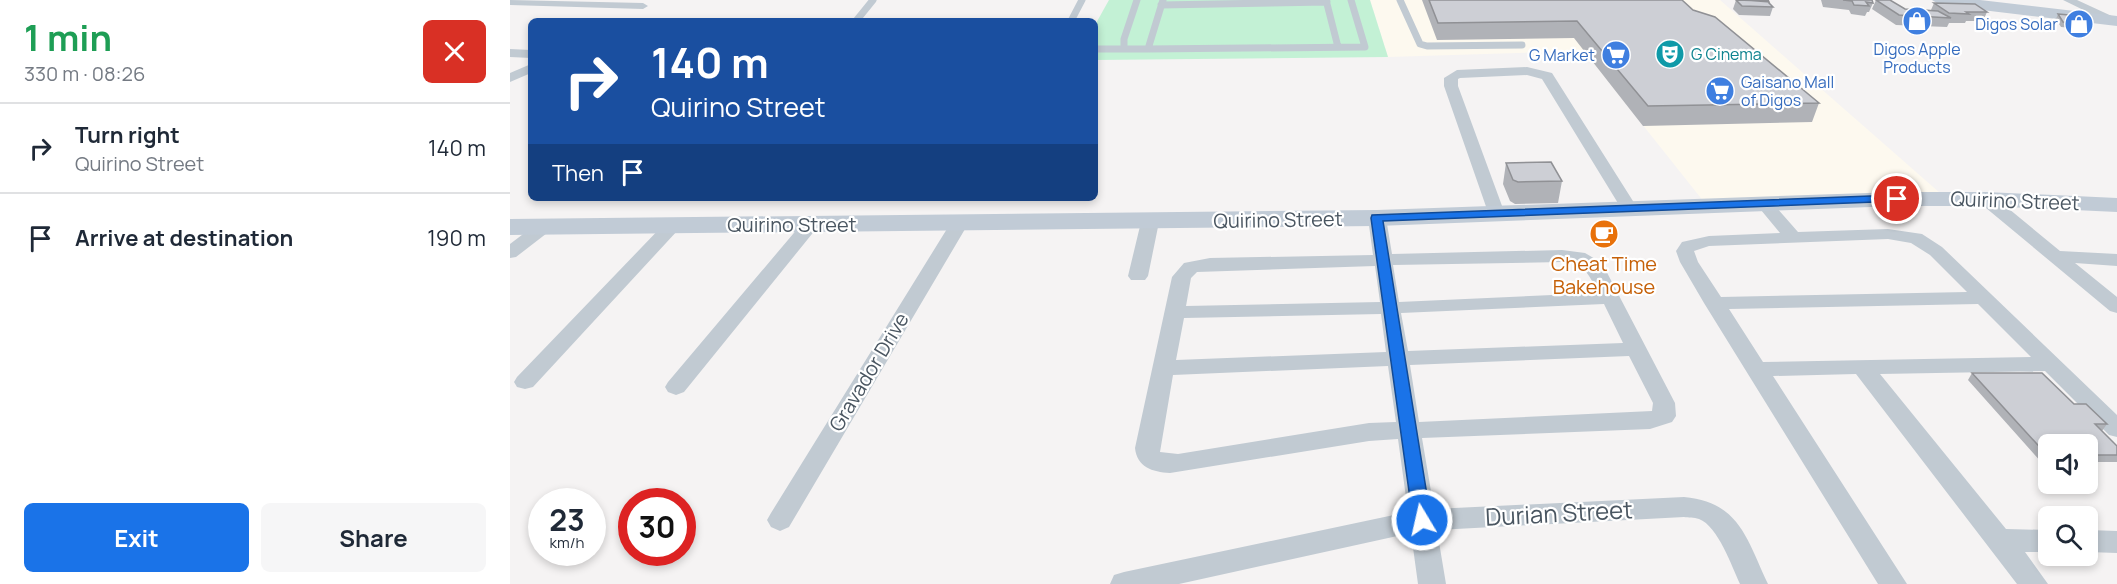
<!DOCTYPE html>
<html lang="en">
<head>
<meta charset="utf-8">
<style>
  :root { --surface:#fff; --page:#f6f6f7; --text:#1f2937; --muted:#747a83; --line:#e0e1e3; --accent:#1a73e8 }
  body { margin:0; font-family:Manrope,sans-serif; background:var(--page); color:var(--text); height:100vh; display:flex; flex-direction:column; font-size:22px; white-space:nowrap }
  * { box-sizing:border-box; margin:0 }
  p { font-size:20px; color:var(--muted) }
  .icon { flex:none; width:33px; height:33px; fill:none; stroke:currentColor; stroke-width:2; stroke-linecap:round; stroke-linejoin:round }
  .map { position:relative; flex:1; overflow:hidden }
  .details { display:flex; flex-direction:column; background:var(--surface); width:510px }
  .details>* { flex:none }
  .hud { position:absolute; left:18px; top:18px; width:570px; height:183px; border-radius:9px; box-shadow:0 3px 9px #0003; background:#1a4fa0; color:#fff; overflow:hidden }
  .tools { position:absolute; left:1528px; top:434px; display:grid; gap:12px }
  .tools a { display:grid; place-items:center; width:60px; height:60px; border-radius:9px; background:var(--surface); box-shadow:0 3px 9px #0003; font-size:30px }
  .speed { position:absolute; left:18px; top:488px; display:flex; gap:12px; font-size:30px; font-weight:700; text-align:center }
  .speed>* { display:grid; place-content:center; width:78px; height:78px; border-radius:50%; background:var(--surface); box-shadow:0 3px 9px #0003; line-height:1 }
  .speed small { font-size:15px; font-weight:400 }
  .speed .limit { border:9px solid #d22; background:#fff; color:#111 }
  .pin { position:absolute; display:grid; place-items:center; width:51px; height:51px; color:#fff; margin:-26px; border:3px solid #fff; border-radius:50%; box-shadow:0 2px 6px #0007 }
  .me { position:absolute; width:66px; margin:-33px; rotate:351deg; stroke-linejoin:round; filter:drop-shadow(0 0 4px #0008) }
  .turn { display:flex; align-items:center; gap:21px; height:126px; padding:0 24px; font-size:27px }
  .turn .icon { width:78px; height:78px; stroke-width:2.5 }
  .turn b { display:block; font-size:42px; line-height:51px }
  .then { display:flex; align-items:center; height:57px; padding:0 24px; background:#0003; gap:12px; font-size:22px }
  .round { display:grid; place-items:center; flex:none; width:63px; height:63px; border-radius:9px; background:var(--page) }
  .headline { display:flex; align-items:center; justify-content:space-between; height:102px; padding:0 24px }
  h1 { font-size:36px; font-weight:700; line-height:45px; color:#1e9e55 }
  .cta { display:flex; gap:12px; margin-top:auto; padding:12px 24px }
  .cta a { flex:1; height:69px; border-radius:9px; background:var(--accent); color:#fff; font-size:24px; font-weight:700; line-height:69px; text-align:center }
  .cta a+a { background:var(--page); color:var(--text) }
  ul { padding:0; list-style:none }
  li { display:flex; align-items:center; gap:18px; height:90px; padding:0 24px; border-top:2px solid var(--line) }
  li div { flex:1 }
  li b { display:block; font-size:22px }
  li em { font-style:normal }
  main { display:flex; flex:1; min-height:0 }
  .map>svg:first-child { display:block }
  .commercial { fill:#fdf9ef }
  .green { fill:#c3f1d5 }
  .lines { fill:none; stroke-linecap:round; stroke-linejoin:round }
  .lane { stroke:#c1cad2; stroke-width:7 }
  .street { fill:#c1cad2; fill-rule:evenodd }
  .secondary { fill:#c1cbd6; fill-rule:evenodd }
  .wall { fill:#b0b2b7 }
  .building { fill:#cdcfd5; stroke:#909195; stroke-width:1.5 }
  .route { fill:#1a73e8; stroke:#114b97; stroke-width:1.5 }
  .labels { text-anchor:middle; stroke-width:4.5; stroke-linejoin:round; paint-order:stroke }
  .far-shop-label { font-size:16px; fill:#366cbe; stroke:#fff; text-anchor:end }
  .far-culture-label { font-size:16px; fill:#0d838f; stroke:#fff; text-anchor:start }
  .street-label { font-size:20px; fill:#4a5661; stroke:#fff }
  .food-label { font-size:20px; fill:#c56008; stroke:#fff }
  .near-street-label { font-size:24px; fill:#4a5661; stroke:#fff }
</style>
</head>
<body>
<main>
<section class="details">
<div class="headline"><div><h1>1 min</h1><p>330 m · 08:26</p></div><a class="round" style="background:#d93025;color:#fff"><svg class="icon" aria-label="close" viewBox="0 0 24 24"><path d="M6 6l12 12M18 6L6 18"/></svg></a></div>
<ul>
<li><svg class="icon" aria-label="right" viewBox="0 0 24 24"><path d="M7 20v-9h11M14 6l5 5-5 5"/></svg><div><b>Turn right</b><p>Quirino Street</p></div><em>140 m</em></li>
<li><svg class="icon" aria-label="arrive" viewBox="0 0 24 24"><path d="M6 21V4h12l-3 4 3 4H6"/></svg><div><b>Arrive at destination</b></div><em>190 m</em></li>
</ul>
<div class="cta"><a>Exit</a><a>Share</a></div>
</section>
<div class="map">
<svg width="1607" height="584" viewBox="0 0 1607 584">
  <rect width="100%" height="100%" fill="#f5f3f3"/>
  <path class="commercial" d="M860,0H1210L1430,193L1194,202L1074,51L878,57Z"/>
  <path class="green" d="M599,0H860L878,57L585,60V25Z"/>
  <g class="lines">
    <path class="lane" d="M653,0L638,49L855,47L841,0
      M816,0L828,47
      M890,0L910,44L917,46L1012,45
      M651,5L817,2
      M346,21L363,0
      M561,21L572,0
      M585,49H638
      M614,49V39L627,0"/>
    <path class="street" d="M0,0L133,3L138,6L133,9L0,5Z
      M1553,0H1567L1606,18L1607,21L1598,22Z
      M0,49L21,50V58L0,57Z
      M21,64V73L0,82V73Z
      M1017,67L1042,73L1128,209L1126,213H1114L1032,79L1017,75L950,78L948,79V86L995,214L992,218H980L934,86V78L947,70Z
      M1476,194L1482,195L1550,251L1607,254V266L1565,263L1607,297V313L1600,311L1470,203L1468,199Z
      M1254,199L1260,200L1288,232L1378,229L1412,234L1432,247L1607,415V437L1599,435L1535,371L1370,374L1496,529L1539,530V552H1515L1538,584H1507L1346,374L1263,376L1397,584H1368L1194,303L1170,262L1166,251L1172,242L1199,236L1270,233L1246,204ZM1378,239L1401,243L1420,255L1457,292L1211,297L1188,262L1184,251L1199,246ZM1468,304L1521,357L1253,362L1219,309Z
      M867,213L873,214L876,218L882,254L1052,250L1075,253L1092,263L1165,403L1166,416L1162,422L1140,429L912,438L924,509L1174,497C1230,502 1237,540 1258,584H1230C1222,567 1208,526 1189,519C1184,517 1178,518 1174,517L927,530L936,584H908L901,533L669,584H600L604,575L614,572L898,512L888,439L859,441L660,473C642,472 627,467 625,448L662,277L674,263L700,258L863,255L858,218L861,214ZM1052,262C1074,263 1079,274 1088,293L889,302L883,265ZM865,266L870,302L676,306L681,278L687,272ZM1094,304L1113,343L898,351L891,313ZM871,314L876,352L666,360L674,318ZM1119,356L1143,403L1142,411L909,422L900,365ZM878,366L886,422L859,423L668,454L650,452L663,375Z
      M640,217L646,218L649,222L638,276L635,280H621L618,276L631,222L634,218Z
      M449,219L455,220L458,224L279,527L270,531L261,527L257,520L261,513L440,224L443,220Z
      M300,220L306,221L309,225L306,229L174,392L166,395L158,392L155,387L158,382L294,221Z
      M35,221L41,222L44,226L41,230L6,257L0,258V244L29,222Z
      M162,221L168,222L171,226L168,230L23,387L15,389L7,387L4,382L7,377L156,222Z
      M1578,530L1607,531V553L1578,552Z"/>
    <path class="secondary" d="M1422,0H1470L1607,16V26L1430,5Z
      M1387,192H1476L1607,198V212L1476,206H1387L867,226L0,235V219L867,210Z"/>
  </g>
  <path class="wall" d="M912,0H1172L1183,10L1309,103L1302,122L1133,126L1064,38L927,40Z
    M1226,0H1258L1259,3L1263,7L1260,16L1229,15L1223,9Z
    M1311,0H1362L1363,3L1359,12H1357L1355,16L1341,14L1339,10L1313,7Z
    M1366,0L1395,9L1421,10L1424,3L1477,12L1473,21H1456L1455,23H1439L1437,27L1386,25L1362,9Z
    M1548,14L1564,23L1562,28L1551,27L1546,19Z
    M996,163L1052,181L1048,203L1005,204L1000,201L993,184Z
    M1462,373L1564,404L1597,424L1592,431L1607,446V462H1578V444H1539V463H1532L1458,380Z"/>
  <path class="building" d="M919,0H1172L1183,10L1205,17L1309,103L1138,106L1067,21L928,23Z
    M1226,0L1257,1L1263,7L1232,6Z
    M1235,0H1258L1259,2Z
    M1333,0H1362L1363,3L1356,2L1359,6L1344,5L1342,1Z
    M1366,0H1380L1395,9L1428,11L1441,18L1389,15Z
    M1424,3L1465,4L1477,12H1456L1459,14L1439,13Z
    M1548,14L1559,15L1564,23L1553,22Z
    M1041,162L1052,181L1008,182L1003,180L996,163Z
    M1462,373H1532L1564,404H1576L1597,424H1585L1607,446V455H1578V444H1539V455H1537Z"/>
  <path class="route" d="M1387,195L1391,196V201L873,221L921,520L919,526L912,528L905,526L903,520L861,218L862,215Z"/>
  <defs>
    <g id="shop-disc" transform="scale(1.5)"><circle r="9.5" fill="#3f7fe0" stroke="#fff"/><path d="M-5-2.5h2.3a2.7 3.5 0 0 1 5.4 0H5L5.5 6h-11ZM-1.5-2.5h3a1.5 2.3 0 0 0-3 0Z" fill="#fff"/></g>
    <g id="theatre-disc" transform="scale(1.5)"><circle r="9.5" fill="#0f9aa8" stroke="#fff"/><path d="M-5-5.5Q0-4 5-5.5V0Q5 5 0 6Q-5 5-5 0ZM-3.3-2.5H-1v1.5H-3.3ZM1-2.5H3.3v1.5H1ZM-2.8 1Q0 5.5 2.8 1Z" fill="#fff"/></g>
    <g id="supermarket-disc" transform="scale(1.5)"><circle r="9.5" fill="#3f7fe0" stroke="#fff"/><path d="M-6-5.5h2.5l.6 2H6L4.5 2H-2.5L-4.4-4H-6ZM-1.5 3.2a1.3 1.3 0 1 0 .1 0ZM3 3.2a1.3 1.3 0 1 0 .1 0Z" fill="#fff"/></g>
    <g id="cafe-disc" transform="scale(1.5)"><circle r="9.5" fill="#e8710a" stroke="#fff"/><path d="M-5.5-4.5H6V0H3Q3 3.5 0 3.5H-2.5Q-5.5 3.5-5.5 0ZM3-3.2v2h1.7v-2ZM-6 4.5H4V6H-6Z" fill="#fff"/></g>
  </defs>
  <g fill-rule="evenodd">
    <use href="#shop-disc" x="1407" y="21"/>
    <use href="#shop-disc" x="1569" y="24"/>
    <use href="#theatre-disc" x="1160" y="54"/>
    <use href="#supermarket-disc" x="1106" y="55"/>
    <use href="#supermarket-disc" x="1210" y="91"/>
    <use href="#cafe-disc" x="1094" y="234"/>
  </g>
  <g class="labels">
    <g class="far-shop-label">
      <text x="1548" y="30">Digos Solar</text>
      <text x="1407" y="55" text-anchor="middle">Digos Apple<tspan x="1407" dy="18">Products</tspan></text>
      <text x="1085" y="61">G Market</text>
      <text x="1231" y="88" text-anchor="start">Gaisano Mall<tspan x="1231" dy="18">of Digos</tspan></text>
    </g>
    <g class="far-culture-label">
      <text x="1181" y="60">G Cinema</text>
    </g>
    <g class="street-label">
      <text transform="translate(1505 201) rotate(2)" y="7">Quirino Street</text>
      <text transform="translate(768 220) rotate(-1)" y="7">Quirino Street</text>
      <text x="282" y="232">Quirino Street</text>
      <text transform="translate(359 372) rotate(-59)" y="7">Gravador Drive</text>
    </g>
    <g class="food-label">
      <text x="1094" y="271">Cheat Time<tspan x="1094" dy="23">Bakehouse</tspan></text>
    </g>
    <g class="near-street-label">
      <text transform="translate(1049 514) rotate(-3)" y="8">Durian Street</text>
    </g>
  </g>
</svg>
<div class="tools">
<a><svg class="icon" aria-label="sound" viewBox="0 0 24 24"><path d="M4 9h4l5-4v14l-5-4H4zM17 9q2 3 0 6"/></svg></a>
<a><svg class="icon" aria-label="search" viewBox="0 0 24 24"><circle cx="10" cy="10" r="6"/><path d="M15 15l6 6"/></svg></a>
</div>
<div class="speed"><div>23<small>km/h</small></div><div class="limit">30</div></div>
<div class="pin" style="left:1387px;top:199px;background:#d93025"><svg class="icon" aria-label="arrive" viewBox="0 0 24 24"><path d="M6 21V4h12l-3 4 3 4H6"/></svg></div>
<svg class="me" style="left:912px;top:520px" viewBox="-20 -20 40 40"><circle r="17" fill="#1a73e8" stroke="#fff" stroke-width="3"/><path d="M0-11L8 9 0 5-8 9z" fill="#fff"/></svg>
<div class="hud">
<div class="turn"><svg class="icon" aria-label="right" viewBox="0 0 24 24"><path d="M7 20v-9h11M14 6l5 5-5 5"/></svg><div><b>140 m</b>Quirino Street</div></div>
<div class="then">Then<svg class="icon" aria-label="arrive" viewBox="0 0 24 24"><path d="M6 21V4h12l-3 4 3 4H6"/></svg></div>
</div>
</div>
</main>
</body>
</html>
